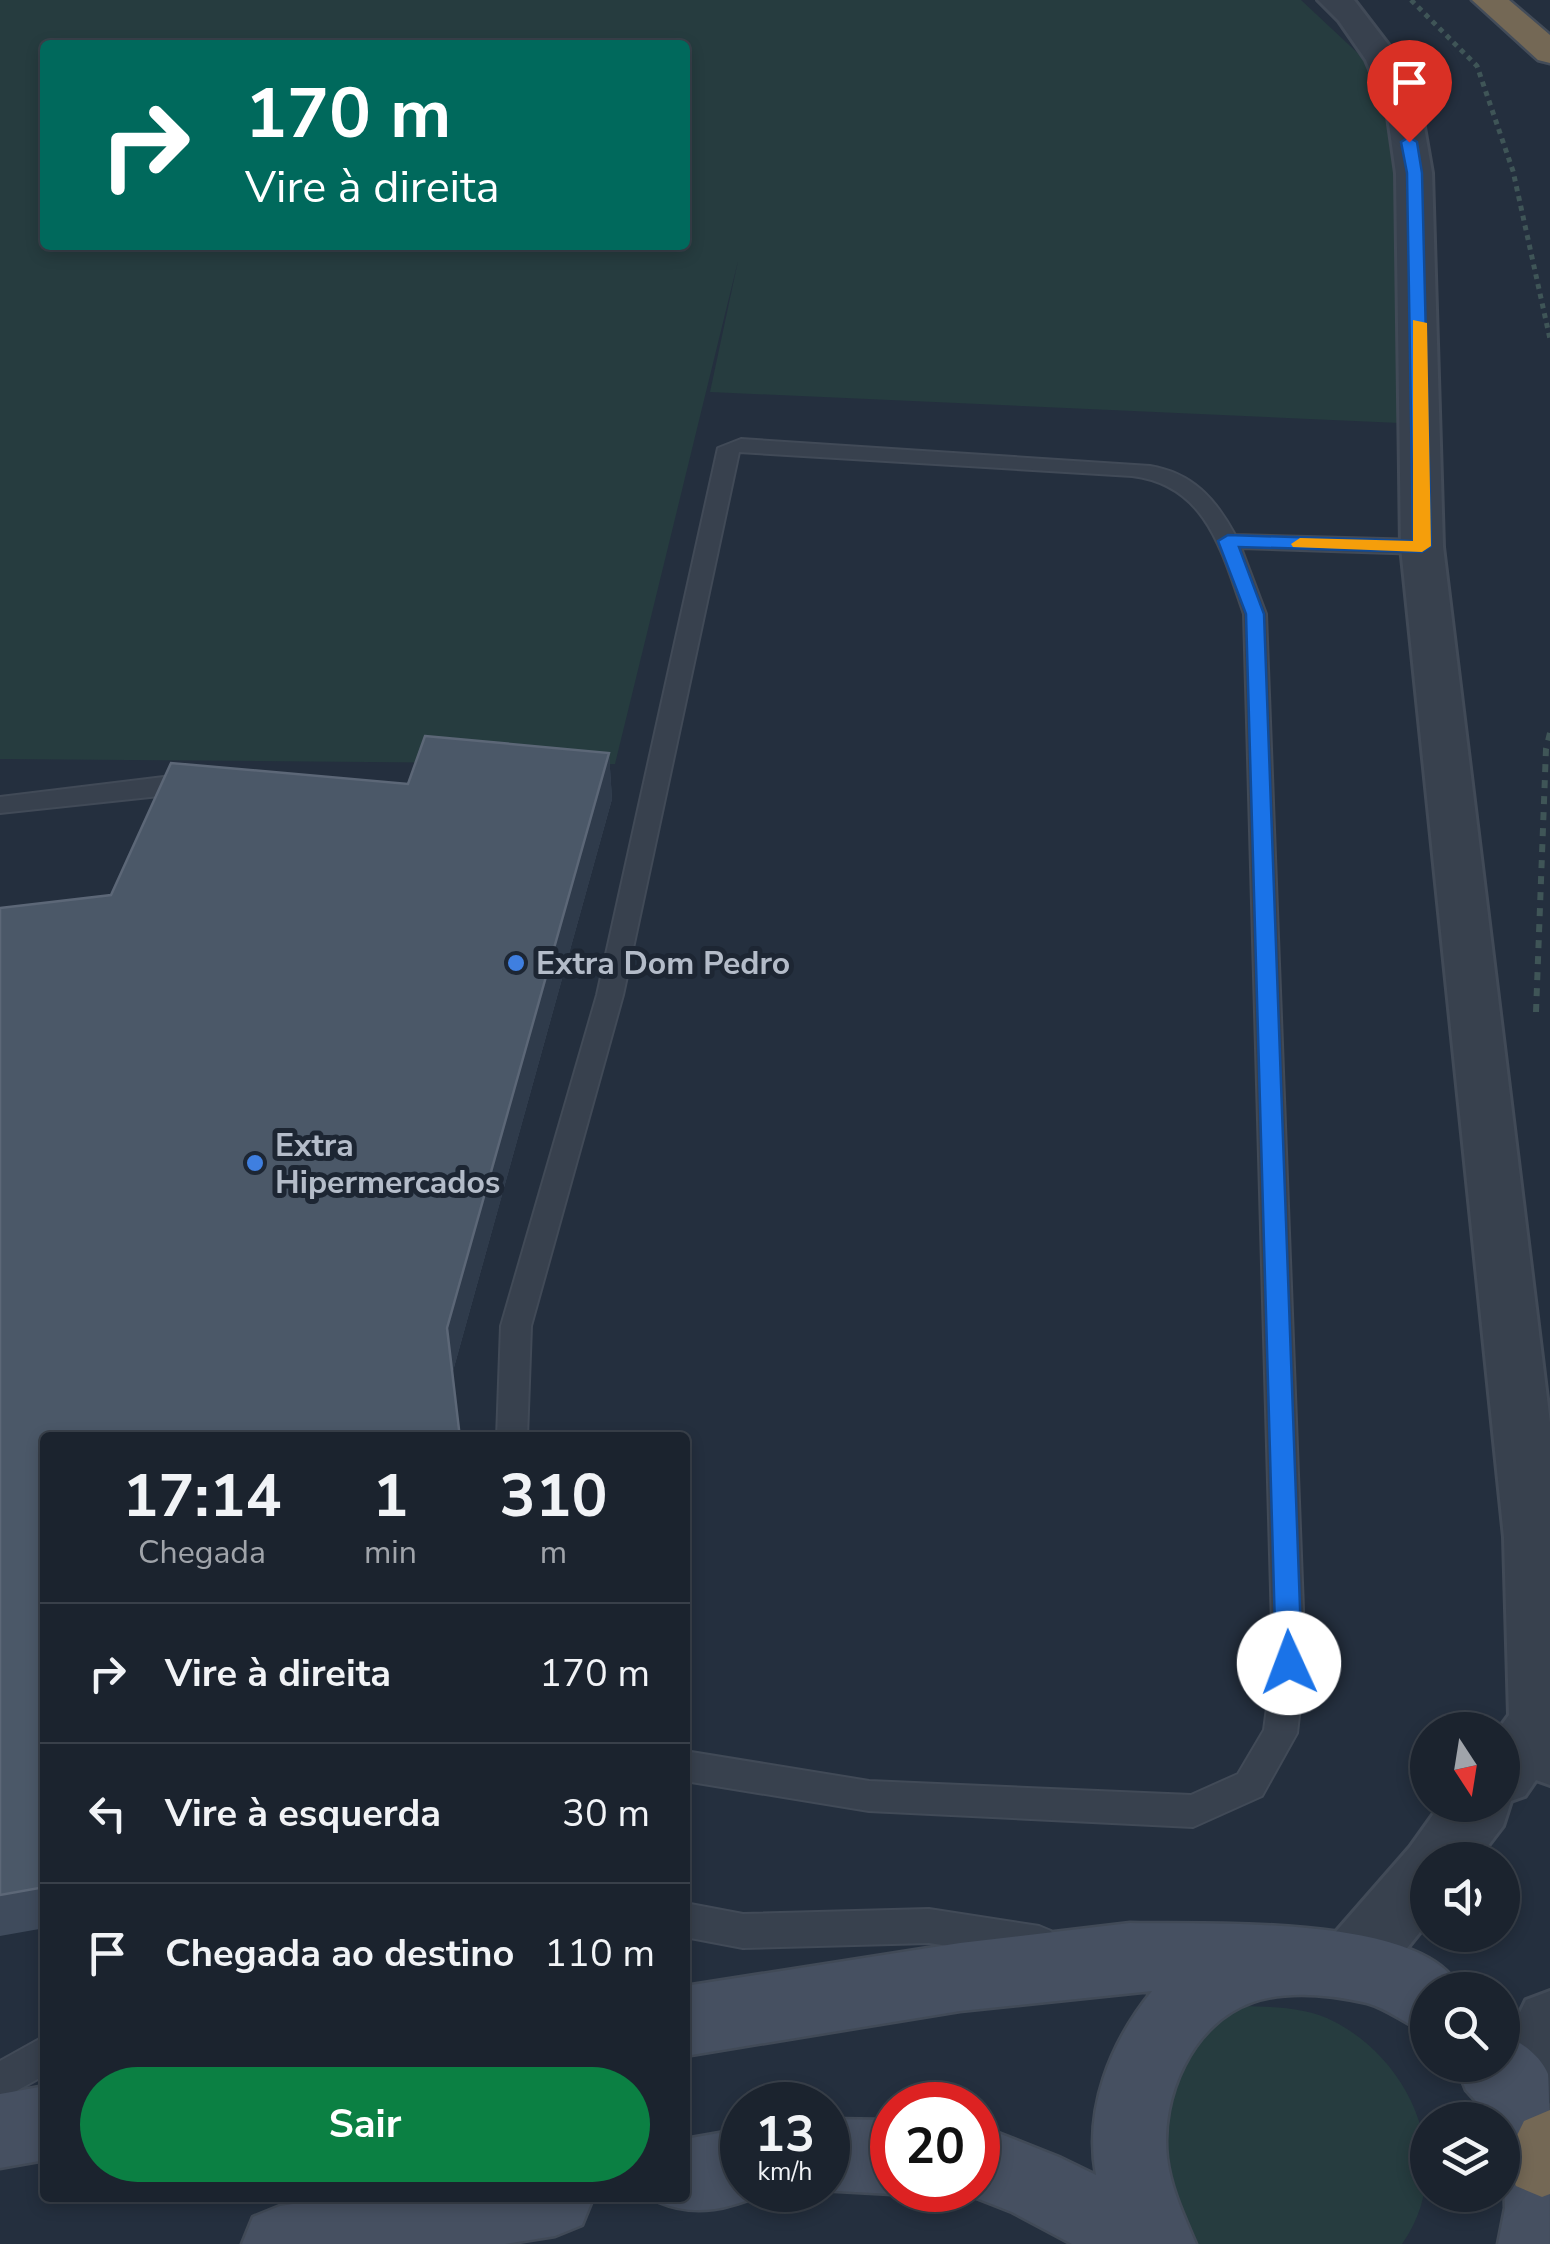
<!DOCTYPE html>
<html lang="pt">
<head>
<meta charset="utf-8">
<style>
  :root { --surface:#1b232e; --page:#242b36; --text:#f1f3f6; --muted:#a0a4aa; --line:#39404a; --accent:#0b8043 }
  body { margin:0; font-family:"Nunito Sans",sans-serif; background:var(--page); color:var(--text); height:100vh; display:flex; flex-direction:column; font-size:38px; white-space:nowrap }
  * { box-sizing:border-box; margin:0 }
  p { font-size:32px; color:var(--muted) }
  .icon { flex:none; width:55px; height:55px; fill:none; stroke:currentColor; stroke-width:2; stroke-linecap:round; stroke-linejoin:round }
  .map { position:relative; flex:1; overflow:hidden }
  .side { position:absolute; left:40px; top:1432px; width:650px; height:770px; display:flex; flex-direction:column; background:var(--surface); border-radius:10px; box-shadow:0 5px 15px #0003,0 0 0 2px var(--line) }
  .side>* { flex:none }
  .banner { position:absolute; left:40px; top:40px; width:650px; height:210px; border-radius:10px; box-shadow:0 5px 15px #0003,0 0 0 2px var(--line); background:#00695c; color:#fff; overflow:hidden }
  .needle { width:65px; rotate:168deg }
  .controls { position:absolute; left:1410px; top:1712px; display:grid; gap:20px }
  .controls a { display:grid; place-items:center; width:110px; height:110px; border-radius:50%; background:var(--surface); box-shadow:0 5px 15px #0003,0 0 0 2px var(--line); font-size:50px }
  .speed { position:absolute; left:720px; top:2082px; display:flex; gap:20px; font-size:50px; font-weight:700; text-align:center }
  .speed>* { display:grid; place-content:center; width:130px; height:130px; border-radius:50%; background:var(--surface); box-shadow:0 5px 15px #0003,0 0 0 2px var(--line); line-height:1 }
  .speed small { font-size:25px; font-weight:400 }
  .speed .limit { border:15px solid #d22; background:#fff; color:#111 }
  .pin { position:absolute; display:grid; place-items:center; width:85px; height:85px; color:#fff; margin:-102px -42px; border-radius:50% 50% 50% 0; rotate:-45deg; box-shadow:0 0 10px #0007 }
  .pin .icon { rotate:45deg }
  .me { position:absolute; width:110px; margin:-55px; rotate:358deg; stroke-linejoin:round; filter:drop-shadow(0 0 8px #0008) }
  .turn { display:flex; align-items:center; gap:35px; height:210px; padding:0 40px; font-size:45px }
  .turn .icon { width:130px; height:130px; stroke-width:2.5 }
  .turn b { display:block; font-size:70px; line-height:85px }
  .eta { display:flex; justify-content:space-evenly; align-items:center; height:170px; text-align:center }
  .eta b { font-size:60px; font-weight:700; line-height:70px }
  .action { display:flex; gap:20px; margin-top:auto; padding:20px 40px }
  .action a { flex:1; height:115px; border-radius:60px; background:var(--accent); color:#fff; font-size:40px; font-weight:700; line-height:115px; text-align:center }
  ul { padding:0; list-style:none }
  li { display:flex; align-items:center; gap:30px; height:140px; padding:0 40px; border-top:2px solid var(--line) }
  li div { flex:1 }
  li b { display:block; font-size:38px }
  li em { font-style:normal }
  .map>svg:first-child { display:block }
  .green { fill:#263c3f; fill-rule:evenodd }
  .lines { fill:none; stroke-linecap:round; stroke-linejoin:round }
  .lane-casing { stroke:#414a57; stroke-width:4 }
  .street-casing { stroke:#414a57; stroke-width:6 }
  .secondary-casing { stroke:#414a57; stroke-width:5 }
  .highway-casing { stroke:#434c59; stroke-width:5 }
  .path-far1 { stroke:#3f5557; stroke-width:5; stroke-dasharray:5 5; stroke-linecap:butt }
  .path { stroke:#3f5557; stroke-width:6; stroke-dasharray:8 8; stroke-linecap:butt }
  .lane { fill:#38414e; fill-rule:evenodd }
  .street { fill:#38414e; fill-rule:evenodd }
  .secondary { fill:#465061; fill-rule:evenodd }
  .highway { fill:#746855; fill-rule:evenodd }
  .wall { fill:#3f4b5c }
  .shaded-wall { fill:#2f3b4b }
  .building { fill:#4b5868; stroke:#5c6777; stroke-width:2.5 }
  .route { fill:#1a73e8; stroke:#114b97; stroke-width:2.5 }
  .slow { fill:#f59e0b }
  .shop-dot { fill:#3f7fe0; stroke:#1d2633; stroke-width:4 }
  .labels { text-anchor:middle; stroke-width:10; stroke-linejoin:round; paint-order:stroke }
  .poi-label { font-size:32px; font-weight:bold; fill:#b4bcc9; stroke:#1d2633; text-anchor:start }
</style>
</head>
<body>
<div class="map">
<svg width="1550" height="2244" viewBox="0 0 1550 2244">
  <rect width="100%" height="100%" fill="#242f3e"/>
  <path class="green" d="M0,0H1301L1395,88L1422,424L710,392L738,261L615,764L0,759ZM45,45H685V245H45Z
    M1244,2006C1275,2007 1307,2007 1335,2022C1415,2064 1456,2168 1402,2244H1188L1168,2222L1147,2082L1203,2020Z"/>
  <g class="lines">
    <g class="lane-casing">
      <path id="lane" d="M741,439L1150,466C1192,473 1215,498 1235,535L1422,540L1433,547L1422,554L1241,548L1266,614L1305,1663L1297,1733L1262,1796L1193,1827L869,1811L685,1781V1751L869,1781L1191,1795L1238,1774L1264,1730L1273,1663L1244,614C1222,552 1207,485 1132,476L739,452L623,995L531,1326L527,1438H497L501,1326L597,995L718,448Z
        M180,775L206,778L209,784L197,792L0,813V797Z
        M685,1903L743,1914L929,1909L1039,1926L1051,1931L1057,1943L1051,1955L1039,1960L929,1943L743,1948L685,1937Z
        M45,2036V2075L0,2100V2061Z"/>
    </g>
    <g class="street-casing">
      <path id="street" d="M1318,0H1354L1400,60L1421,110L1432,173L1443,547L1550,1423V1785L1536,1780L1525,1796L1511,1801L1503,1826L1477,1860H1428V1922L1375,1988L1351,1997L1327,1988L1317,1965L1327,1942L1410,1847L1440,1805H1502V1730H1498L1509,1715L1504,1537L1401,547L1396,173L1387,110L1366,60L1339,21Z
        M1550,1991V2102L1544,2116L1519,2127L1494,2116L1484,2092L1496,2065H1502V2050L1526,2000Z"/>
    </g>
    <g class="secondary-casing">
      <path id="secondary" d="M1130,1923C1204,1925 1427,1913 1460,1990H1428V2033C1406,2025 1389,2009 1367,2003C1332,1995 1287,1990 1253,2002C1192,2023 1160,2097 1167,2158C1171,2189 1184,2216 1196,2244H1072L1012,2212L956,2190H978V2125L1059,2157L1096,2175C1084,2109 1110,2043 1152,1991L960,2011L685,2056V1986L960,1943Z
        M1502,2034C1520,2041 1540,2055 1548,2074C1550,2096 1550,2212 1550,2244H1498L1505,2208L1502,2120H1493L1466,2090L1456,2065H1502Z
        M45,2086V2160L0,2168V2094Z
        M828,2119L892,2120V2190H902L892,2194L820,2190H828Z
        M742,2129V2190L768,2192C731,2208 697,2218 659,2202L657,2198H685V2139Z
        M331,2198H593L582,2225L555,2236L505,2244H242L253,2217L280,2206Z"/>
    </g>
    <g class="highway-casing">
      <path id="highway" d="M1472,0H1509L1550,35V63L1538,60Z
        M1550,2110V2194L1542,2197L1516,2186L1505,2160L1524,2121Z"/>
    </g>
    <path class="path-far1" d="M1411,0L1477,66L1513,171L1550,339"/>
    <path class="path" d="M1536,1012L1546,749L1550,733"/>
    <use href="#lane" class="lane"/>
    <use href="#street" class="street"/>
    <use href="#secondary" class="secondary"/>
    <use href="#highway" class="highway"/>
  </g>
  <path class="wall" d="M609,753L612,799L453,1371L45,1438V1928L0,1936V908L111,895L408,784Z"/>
  <path class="shaded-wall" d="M609,753L612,799L453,1371L460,1438L447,1328Z"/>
  <path class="building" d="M425,736L609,753L447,1328L460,1438H45V1887L0,1895V908L111,895L171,763L408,784Z"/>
  <path class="route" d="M1409,137L1417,142L1422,173L1431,546L1422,552L1239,547L1264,614L1302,1663L1299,1671L1289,1675L1279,1671L1276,1663L1246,614L1218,541L1228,535L1413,541L1407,173L1401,142Z"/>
  <path class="slow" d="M1413,320L1427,323L1431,546L1422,552L1293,547L1291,544L1300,538L1413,541Z"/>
  <g class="shop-dot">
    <circle cx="516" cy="963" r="10"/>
    <circle cx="255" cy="1163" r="10"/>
  </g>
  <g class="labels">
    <g class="poi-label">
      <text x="536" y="974">Extra Dom Pedro</text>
      <text x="275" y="1156">Extra<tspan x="275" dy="37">Hipermercados</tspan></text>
    </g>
  </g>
</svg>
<div class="controls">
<a><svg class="needle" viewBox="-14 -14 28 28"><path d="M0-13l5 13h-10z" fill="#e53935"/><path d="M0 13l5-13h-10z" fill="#a0a4aa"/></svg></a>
<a><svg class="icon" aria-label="sound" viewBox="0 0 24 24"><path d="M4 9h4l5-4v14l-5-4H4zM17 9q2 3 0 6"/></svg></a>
<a><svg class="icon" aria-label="search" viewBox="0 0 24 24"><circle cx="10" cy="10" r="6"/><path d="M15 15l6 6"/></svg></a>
<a><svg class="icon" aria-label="layers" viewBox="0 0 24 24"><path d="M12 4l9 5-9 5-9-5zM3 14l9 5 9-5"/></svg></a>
</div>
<div class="speed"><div>13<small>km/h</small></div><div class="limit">20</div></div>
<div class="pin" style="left:1409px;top:142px;background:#d93025"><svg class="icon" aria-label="arrive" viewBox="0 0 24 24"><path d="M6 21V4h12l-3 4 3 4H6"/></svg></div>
<svg class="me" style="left:1289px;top:1663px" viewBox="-20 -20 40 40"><circle r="19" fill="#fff"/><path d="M0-13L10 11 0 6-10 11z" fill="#1a73e8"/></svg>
<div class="banner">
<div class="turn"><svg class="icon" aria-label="right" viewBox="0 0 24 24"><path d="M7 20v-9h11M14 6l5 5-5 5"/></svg><div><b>170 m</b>Vire à direita</div></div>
</div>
<section class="side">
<div class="eta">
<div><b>17:14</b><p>Chegada</p></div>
<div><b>1</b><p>min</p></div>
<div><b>310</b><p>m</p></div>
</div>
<ul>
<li><svg class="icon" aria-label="right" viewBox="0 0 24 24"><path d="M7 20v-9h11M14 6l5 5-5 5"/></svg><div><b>Vire à direita</b></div><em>170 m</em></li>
<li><svg class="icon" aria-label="left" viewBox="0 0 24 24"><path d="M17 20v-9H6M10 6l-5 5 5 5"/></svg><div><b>Vire à esquerda</b></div><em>30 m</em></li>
<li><svg class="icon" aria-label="arrive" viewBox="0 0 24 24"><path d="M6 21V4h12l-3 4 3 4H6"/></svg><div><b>Chegada ao destino</b></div><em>110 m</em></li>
</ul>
<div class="action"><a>Sair</a></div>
</section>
</div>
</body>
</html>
